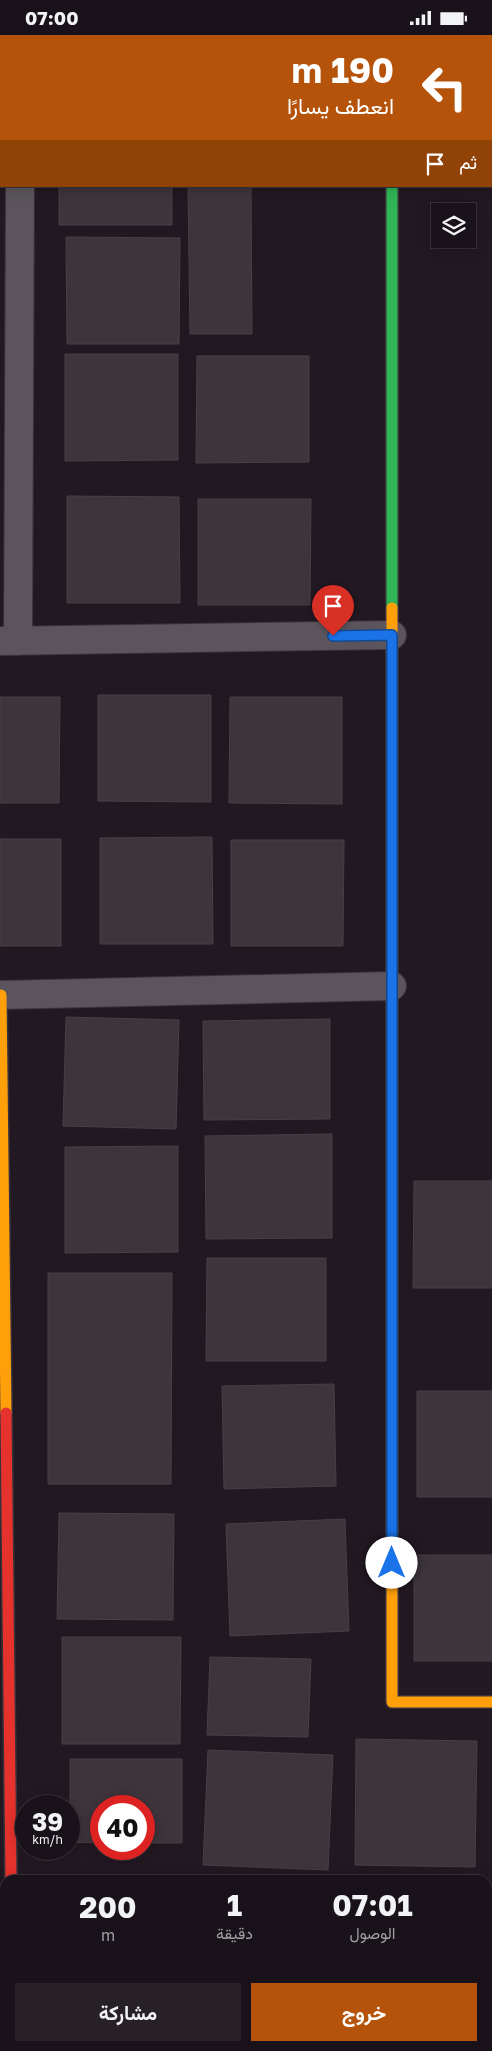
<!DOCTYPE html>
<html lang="ar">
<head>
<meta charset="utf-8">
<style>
  :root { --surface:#1a121a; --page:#272027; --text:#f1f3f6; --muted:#9f9ea2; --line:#383239; --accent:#b45309 }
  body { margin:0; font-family:"Golos Text",Vazirmatn,sans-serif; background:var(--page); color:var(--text); direction:rtl; height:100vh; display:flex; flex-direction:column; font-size:19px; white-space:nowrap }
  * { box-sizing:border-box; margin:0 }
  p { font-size:16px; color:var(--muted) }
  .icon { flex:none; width:28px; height:28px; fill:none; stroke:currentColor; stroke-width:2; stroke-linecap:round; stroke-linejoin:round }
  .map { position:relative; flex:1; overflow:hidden; direction:ltr }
  .panel { position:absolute; left:0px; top:1840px; width:492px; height:176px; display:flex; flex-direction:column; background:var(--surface); border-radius:15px 15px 0 0; box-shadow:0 2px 12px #0003,0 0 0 1px var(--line); direction:rtl }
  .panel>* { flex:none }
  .guide { position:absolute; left:0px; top:0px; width:492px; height:152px; box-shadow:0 2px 12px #0003,0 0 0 1px var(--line); direction:rtl; background:#b45309; color:#fff; overflow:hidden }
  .buttons { position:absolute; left:431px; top:168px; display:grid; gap:10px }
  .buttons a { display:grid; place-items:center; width:45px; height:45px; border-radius:0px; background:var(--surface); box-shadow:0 2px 12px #0003,0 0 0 1px var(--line); font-size:25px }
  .speed { position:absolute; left:15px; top:1760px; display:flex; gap:10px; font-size:25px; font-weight:700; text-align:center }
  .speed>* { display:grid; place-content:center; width:65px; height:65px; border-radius:50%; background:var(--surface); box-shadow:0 2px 12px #0003,0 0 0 1px var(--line); line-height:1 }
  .speed small { font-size:12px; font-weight:400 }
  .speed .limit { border:8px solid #d22; background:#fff; color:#111 }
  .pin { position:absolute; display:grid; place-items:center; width:42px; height:42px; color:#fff; margin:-51px -21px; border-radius:50% 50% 50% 0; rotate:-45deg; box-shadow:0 0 5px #0007 }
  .pin .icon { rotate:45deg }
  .me { position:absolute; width:55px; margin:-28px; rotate:0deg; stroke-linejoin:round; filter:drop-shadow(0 0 4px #0008) }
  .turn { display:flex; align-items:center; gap:18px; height:105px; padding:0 15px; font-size:22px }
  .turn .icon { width:65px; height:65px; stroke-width:2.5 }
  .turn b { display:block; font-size:35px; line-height:42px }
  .then { display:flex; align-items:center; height:48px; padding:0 15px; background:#0003; gap:10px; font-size:19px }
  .eta { display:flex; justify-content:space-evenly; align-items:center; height:85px; text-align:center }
  .eta b { font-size:30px; font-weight:700; line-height:35px }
  .action { display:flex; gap:10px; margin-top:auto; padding:10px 15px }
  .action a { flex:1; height:58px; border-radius:0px; background:var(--accent); color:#fff; font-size:20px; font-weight:700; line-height:58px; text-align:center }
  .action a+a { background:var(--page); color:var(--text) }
  .status { display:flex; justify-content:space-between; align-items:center; height:35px; padding:0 25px; background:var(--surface); direction:ltr }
  .status svg { height:14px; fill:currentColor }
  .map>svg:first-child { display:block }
  .building { fill:#3d343c; stroke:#483f47 }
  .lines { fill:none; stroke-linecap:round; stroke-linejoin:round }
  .street-casing { stroke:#3a323a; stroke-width:30 }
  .fast-casing { stroke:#3a323a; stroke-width:14 }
  .slow-casing { stroke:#3a323a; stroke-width:14 }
  .jam-casing { stroke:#3a323a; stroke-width:14 }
  .street { stroke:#5b545c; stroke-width:28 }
  .fast { stroke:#30b455; stroke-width:11 }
  .slow { stroke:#ff9f0a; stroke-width:11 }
  .jam { stroke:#e5322d; stroke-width:11 }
  .route-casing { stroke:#114b97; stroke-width:12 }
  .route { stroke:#1a73e8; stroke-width:9 }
</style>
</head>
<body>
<div class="status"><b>07:00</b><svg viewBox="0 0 49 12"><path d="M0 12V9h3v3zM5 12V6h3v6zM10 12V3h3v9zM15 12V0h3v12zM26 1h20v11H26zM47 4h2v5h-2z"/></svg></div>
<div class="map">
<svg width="492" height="2016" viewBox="0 0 492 2016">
  <rect width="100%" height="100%" fill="#221822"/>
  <path class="building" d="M279,0H392V1H279Z
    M279,0V1H171V0Z
    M410,0H492V6L491,1Z
    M59,151H172V190H59Z
    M188,151H251L252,299H190Z
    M66,202L180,203L179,309H67Z
    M65,319H178V425L65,426Z
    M197,321H309V427L196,428Z
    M67,461L179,462L180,568H67Z
    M198,464H311L310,570H198Z
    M98,660H211V767L98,766Z
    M0,662H60L59,768H0Z
    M230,662H342V769L229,768Z
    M212,802L213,909H100V803Z
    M0,804H61V911H0Z
    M231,805H344L343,911H231Z
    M66,982L179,985L176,1094L63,1091Z
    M330,984V1084L204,1085L203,986Z
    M332,1099V1203L206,1204L205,1101Z
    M178,1111V1217L65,1218V1112Z
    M414,1146H492V1253H413Z
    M207,1223H326V1326H206Z
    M48,1238H172L171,1449H48Z
    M334,1349L336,1451L224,1454L222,1351Z
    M417,1356H492V1462H417Z
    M59,1478L174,1479L173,1585L57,1584Z
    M345,1484L349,1596L230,1601L226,1489Z
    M414,1520H492V1626H414Z
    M62,1602H181L180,1709H62Z
    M210,1622L311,1624L308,1702L207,1700Z
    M356,1704L477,1706L475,1832L355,1830Z
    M208,1715L333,1720L328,1835L203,1830Z
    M70,1724H182V1808H144V1771H101V1808L70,1807Z"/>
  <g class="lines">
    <g class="street-casing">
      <path id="street" d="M21,1V0
        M491,51H492
        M0,606L392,600
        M18,606L20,151
        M0,960L392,951
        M488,1888H492
        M0,1893H5
        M488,1955H492
        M0,1958H5"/>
    </g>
    <g class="fast-casing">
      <path id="fast" d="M392,151V573
        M392,798V1226"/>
    </g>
    <g class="slow-casing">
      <path id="slow" d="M392,573V798
        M1,960L6,1378
        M392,1546V1667H492"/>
    </g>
    <g class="jam-casing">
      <path id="jam" d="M392,1226V1546
        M6,1378L11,1845"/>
    </g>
    <use href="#street" class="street"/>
    <use href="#fast" class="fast"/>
    <use href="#slow" class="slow"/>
    <use href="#jam" class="jam"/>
  </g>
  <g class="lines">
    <g class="route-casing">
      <path id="route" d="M333,601L392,600V1528"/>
    </g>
    <use href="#route" class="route"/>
  </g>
</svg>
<div class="buttons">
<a><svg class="icon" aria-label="layers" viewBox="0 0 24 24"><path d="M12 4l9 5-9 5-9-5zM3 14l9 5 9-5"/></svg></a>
</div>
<div class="speed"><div>39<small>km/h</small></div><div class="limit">40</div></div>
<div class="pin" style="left:333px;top:601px;background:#d93025"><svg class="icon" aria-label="arrive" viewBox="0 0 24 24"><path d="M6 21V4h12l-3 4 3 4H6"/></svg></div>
<svg class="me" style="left:392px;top:1528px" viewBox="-20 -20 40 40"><circle r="19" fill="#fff"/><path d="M0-13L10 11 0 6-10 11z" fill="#1a73e8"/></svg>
<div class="guide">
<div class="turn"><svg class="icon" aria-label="left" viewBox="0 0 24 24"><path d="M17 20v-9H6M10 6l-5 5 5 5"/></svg><div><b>190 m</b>انعطف يسارًا</div></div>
<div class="then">ثم<svg class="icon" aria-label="arrive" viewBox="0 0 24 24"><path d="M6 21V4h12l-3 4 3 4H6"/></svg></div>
</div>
<section class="panel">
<div class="eta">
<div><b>07:01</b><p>الوصول</p></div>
<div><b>1</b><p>دقيقة</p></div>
<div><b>200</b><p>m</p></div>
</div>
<div class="action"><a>خروج</a><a>مشاركة</a></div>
</section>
</div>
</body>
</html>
